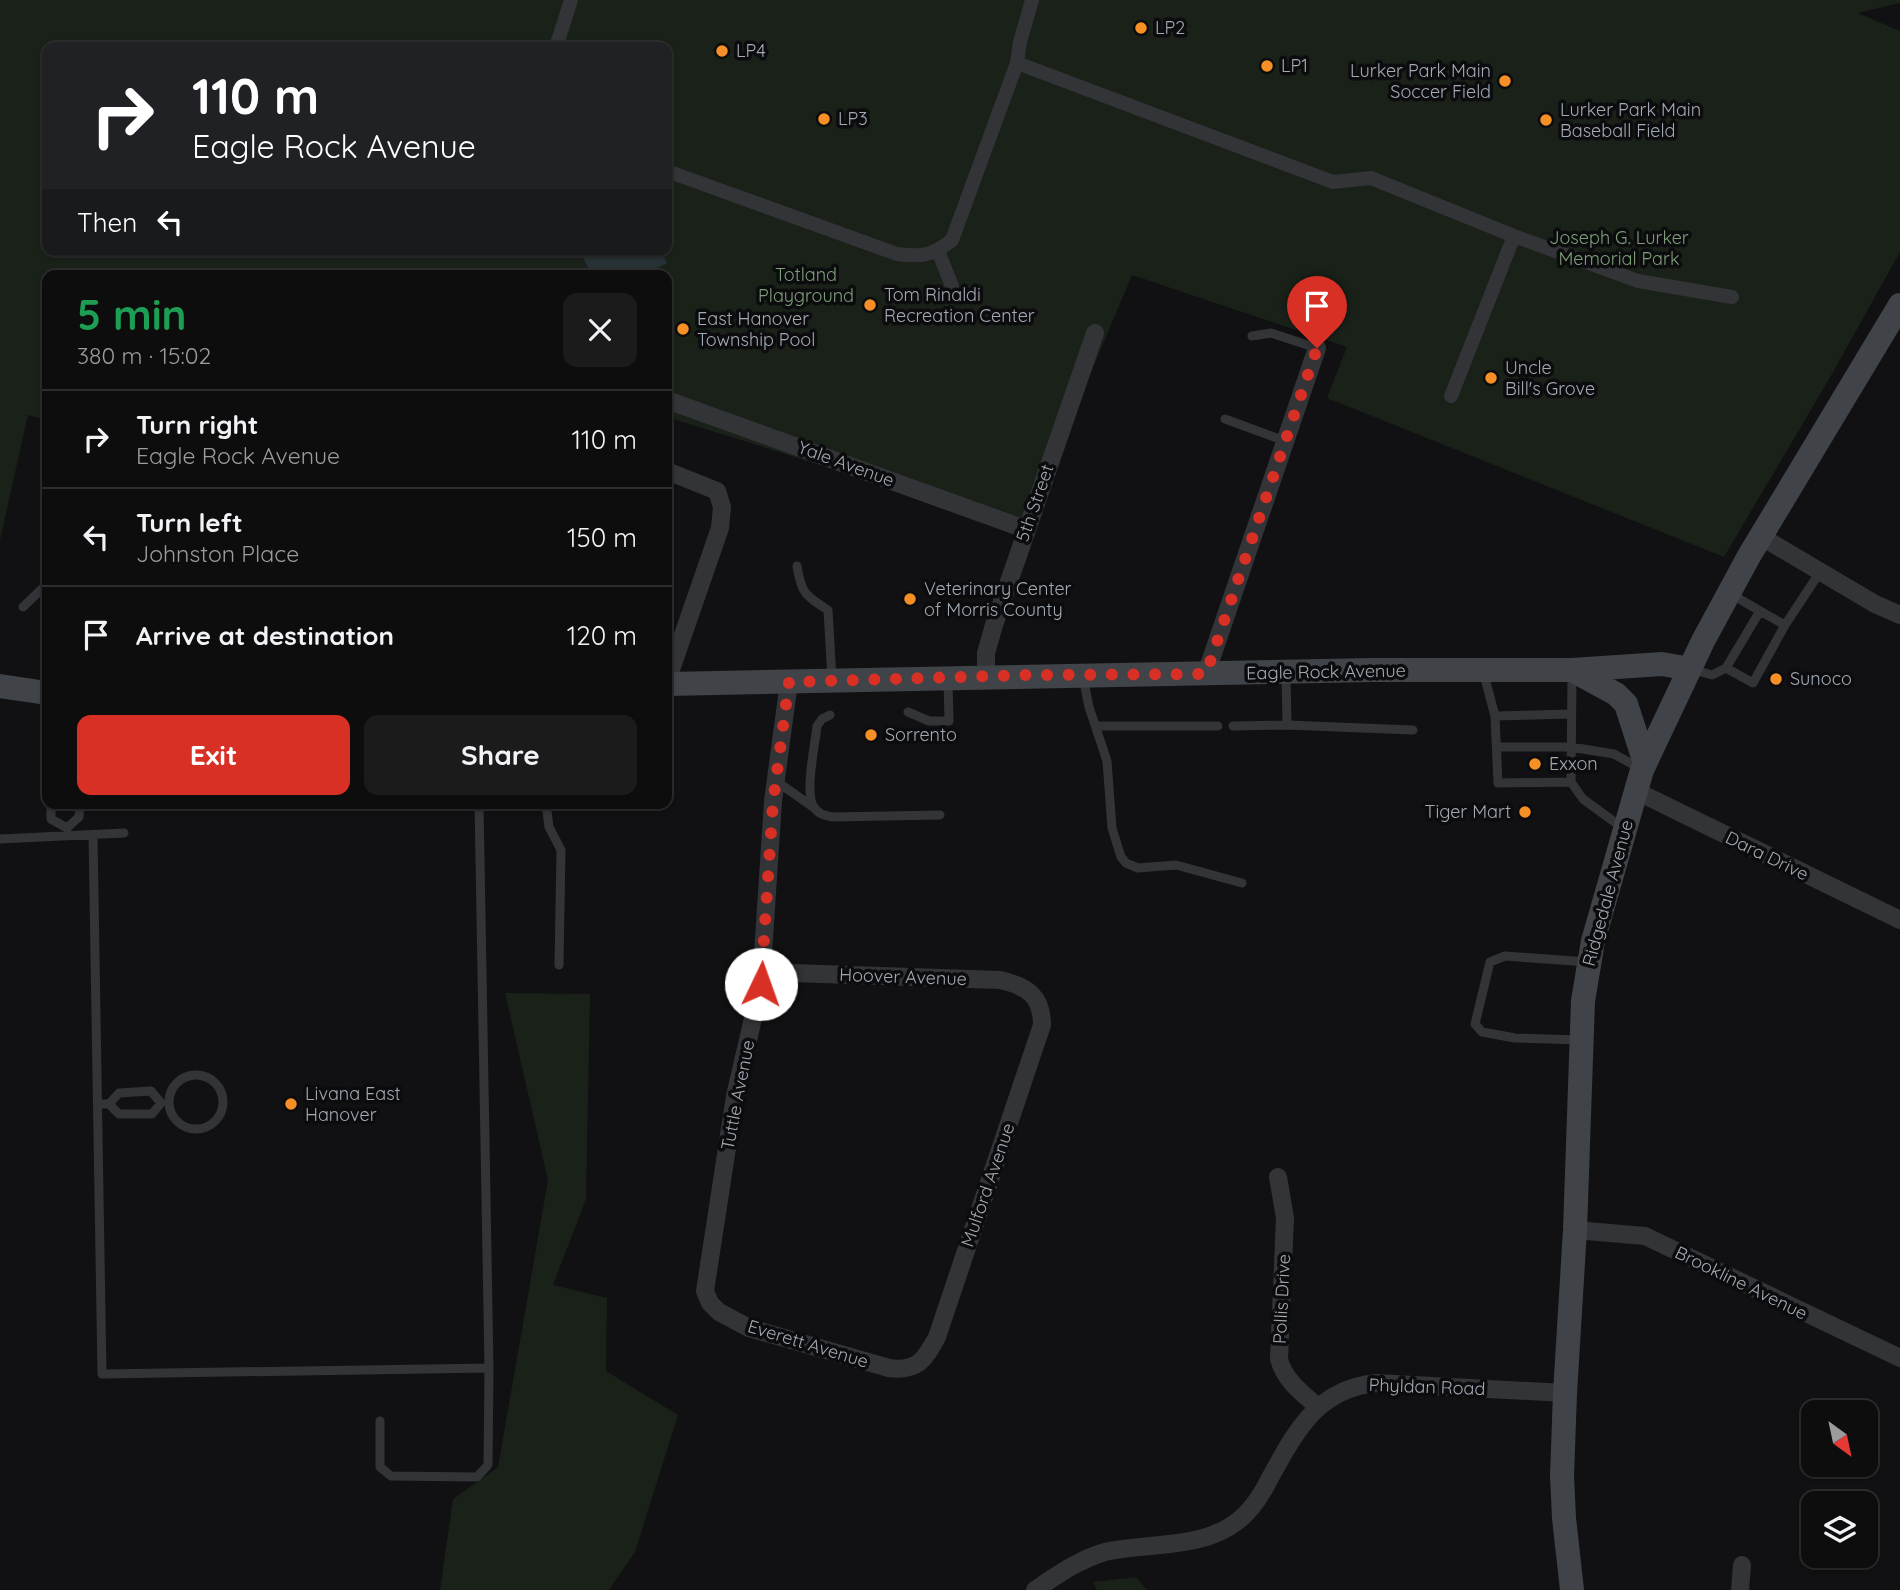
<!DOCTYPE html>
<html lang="en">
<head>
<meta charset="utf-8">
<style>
  :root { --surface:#0d0d0e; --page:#1b1b1c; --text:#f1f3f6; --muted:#9a9c9e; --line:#2d2d2e; --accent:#d93025 }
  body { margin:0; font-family:Quicksand,sans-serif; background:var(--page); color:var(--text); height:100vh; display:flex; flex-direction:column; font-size:26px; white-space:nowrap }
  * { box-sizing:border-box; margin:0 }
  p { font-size:23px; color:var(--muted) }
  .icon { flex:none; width:38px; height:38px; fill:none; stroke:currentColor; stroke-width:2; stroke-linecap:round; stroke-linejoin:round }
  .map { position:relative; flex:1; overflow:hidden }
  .drawer { position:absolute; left:42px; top:270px; width:630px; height:539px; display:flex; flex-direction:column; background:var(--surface); border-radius:14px; box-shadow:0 2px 5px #0004,0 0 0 2px var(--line) }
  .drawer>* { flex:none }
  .banner { position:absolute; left:42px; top:42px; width:630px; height:214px; border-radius:14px; box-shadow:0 2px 5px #0004,0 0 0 2px var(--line); background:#202124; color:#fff; overflow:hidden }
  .needle { width:46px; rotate:147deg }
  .controls { position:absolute; left:1801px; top:1400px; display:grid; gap:14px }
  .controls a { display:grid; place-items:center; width:77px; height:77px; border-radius:14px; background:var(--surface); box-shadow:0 2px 5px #0004,0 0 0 2px var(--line); font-size:35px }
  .pin { position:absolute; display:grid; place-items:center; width:60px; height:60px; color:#fff; margin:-72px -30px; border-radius:50% 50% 50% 0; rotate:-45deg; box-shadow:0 0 7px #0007 }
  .pin .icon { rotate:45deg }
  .me { position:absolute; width:77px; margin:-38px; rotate:3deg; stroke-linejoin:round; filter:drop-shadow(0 0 5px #0008) }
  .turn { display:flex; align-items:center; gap:24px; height:147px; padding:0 35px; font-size:32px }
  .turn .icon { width:91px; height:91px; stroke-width:2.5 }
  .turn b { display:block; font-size:49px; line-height:60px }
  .then { display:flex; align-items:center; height:66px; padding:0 35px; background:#0003; gap:14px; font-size:26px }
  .round { display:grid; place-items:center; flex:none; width:74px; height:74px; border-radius:14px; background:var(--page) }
  .headline { display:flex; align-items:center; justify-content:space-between; height:119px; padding:0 35px }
  h1 { font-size:42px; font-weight:700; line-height:52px; color:#1e9e55 }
  .action { display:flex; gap:14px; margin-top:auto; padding:14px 35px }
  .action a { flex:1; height:80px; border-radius:14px; background:var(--accent); color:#fff; font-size:28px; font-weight:700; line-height:80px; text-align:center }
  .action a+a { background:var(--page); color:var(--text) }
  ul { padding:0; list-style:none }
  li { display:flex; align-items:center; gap:21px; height:98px; padding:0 35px; border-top:2px solid var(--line) }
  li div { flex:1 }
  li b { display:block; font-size:26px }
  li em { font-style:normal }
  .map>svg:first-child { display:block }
  .green { fill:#192119; fill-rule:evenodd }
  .water { fill:#273237 }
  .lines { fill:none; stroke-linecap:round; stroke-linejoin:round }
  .service { stroke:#323438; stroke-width:9 }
  .pedestrian { stroke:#323438; stroke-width:14 }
  .minor { stroke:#323438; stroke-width:18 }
  .secondary { stroke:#404348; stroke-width:24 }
  .route { stroke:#d93025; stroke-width:12; stroke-dasharray:0 21.6 }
  .poi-dot { fill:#f68f26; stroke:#0c0c0e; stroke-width:2.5 }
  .labels { text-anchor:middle; stroke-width:7; stroke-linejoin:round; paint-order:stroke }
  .poi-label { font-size:18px; fill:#a2aab4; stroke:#0c0c0e; text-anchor:start }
  .park-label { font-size:18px; fill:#7ca078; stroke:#0c0c0e }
  .street-label { font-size:18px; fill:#a2aab4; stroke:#0c0c0e }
</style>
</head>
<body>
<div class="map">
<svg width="1900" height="1590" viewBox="0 0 1900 1590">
  <rect width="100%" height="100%" fill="#111113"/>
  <path class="green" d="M0,0H1900V3L1858,13L1900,31V252L1828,381L1724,557L1327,398L1347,347L1132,275L1025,529L667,417V275H47V420L28,415L0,540ZM47,47H667V250H47Z
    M505,993L590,994L586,1199L553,1285L607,1298L606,1371L678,1415L635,1552L609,1590H440L453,1499L498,1467L548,1180Z
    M1136,1577L1147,1590H1097L1093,1582Z"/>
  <path class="water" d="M579,250H661L667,263L643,275H592Z"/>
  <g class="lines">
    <path class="service" d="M1252,336L1271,333L1317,348
      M1225,419L1285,441
      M797,566C801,592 805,596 828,610L832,679
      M1731,594L1760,611
      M23,607L47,584
      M1785,625L1820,572
      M1692,669L1712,675L1726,668L1753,683L1785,625L1760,611L1726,668
      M1483,671L1495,716L1498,783L1571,782L1572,675
      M1286,675L1287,725L1413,730
      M1083,677L1089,707L1107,761L1112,828L1121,857L1126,863L1138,868L1176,865L1242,883
      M908,712L929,721H949L948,681
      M830,715L822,719L817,726C815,745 805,790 813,806C818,814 824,815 832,817L940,815
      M1495,716L1571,714
      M1096,726H1218
      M1233,726L1287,725
      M1497,747H1571L1614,754L1641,769
      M776,781L813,807
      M1571,782L1583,799L1624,829
      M51,803V819L67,828L79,817L80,803
      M546,803L549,827L561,850L559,965
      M93,835L102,1374L489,1368
      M0,839L124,833
      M1580,1040L1515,1038L1482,1032L1475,1024L1490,962L1505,956L1588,962
      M169 1102a27 27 0 1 1 54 0a27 27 0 1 1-54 0Z
      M99,1104H109L119,1114H152L161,1103L151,1091L119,1093L109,1104
      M380,1421V1467L391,1476L477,1477L488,1465L489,1368L479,803"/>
    <path class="pedestrian" d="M556,47L571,0
      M1017,63L1333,182L1371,178L1514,236L1638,281L1732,297
      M667,171L897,254C922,257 932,256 952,240L1017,63L1020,42L1032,0
      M938,251L952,286
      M1451,396L1514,236"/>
    <path class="minor" d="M667,400L1025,529
      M667,471L717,491L722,507L720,528L667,681
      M1760,536L1875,604L1900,615
      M1206,674L1317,348
      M986,677V653L994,625L1095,333
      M1636,791L1900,920
      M762,972L1000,980C1027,986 1042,996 1042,1025L937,1337C925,1359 918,1372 889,1368L749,1328L719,1312L710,1303L705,1291L735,1096L761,984L773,801L789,682
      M1278,1177L1285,1218L1279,1359C1285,1381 1301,1392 1318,1407
      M1575,1230L1645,1236L1900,1358
      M1035,1590C1057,1575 1080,1559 1105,1552C1150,1542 1202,1550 1239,1520C1253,1509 1262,1494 1270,1478C1296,1431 1317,1389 1376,1383L1565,1393
      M1740,1590L1742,1565"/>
    <path class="secondary" d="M1572,670L1616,694L1626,704L1645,763
      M667,684L1373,670H1572L1662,664L1690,669
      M0,686L47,693
      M1572,1590L1564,1518L1562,1476L1565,1393L1575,1230L1583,1001L1593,941L1642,770L1703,641L1749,556L1900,305"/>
  </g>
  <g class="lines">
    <path class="route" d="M761,984L773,802L789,682L1029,675L1206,674L1317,348"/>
  </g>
  <g class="poi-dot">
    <circle cx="1141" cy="28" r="7"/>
    <circle cx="722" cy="51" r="7"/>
    <circle cx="1267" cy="66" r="7"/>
    <circle cx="1505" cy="81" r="7"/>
    <circle cx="824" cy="119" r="7"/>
    <circle cx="1546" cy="120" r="7"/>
    <circle cx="870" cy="305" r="7"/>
    <circle cx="683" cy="329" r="7"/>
    <circle cx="1491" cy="378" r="7"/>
    <circle cx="910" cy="599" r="7"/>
    <circle cx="1776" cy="679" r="7"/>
    <circle cx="871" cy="735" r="7"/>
    <circle cx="1535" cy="764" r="7"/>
    <circle cx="1525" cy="812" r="7"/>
    <circle cx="291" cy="1104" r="7"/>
  </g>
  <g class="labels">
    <g class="poi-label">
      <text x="1155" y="34">LP2</text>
      <text x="736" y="57">LP4</text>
      <text x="1281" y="72">LP1</text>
      <text x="1491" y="77" text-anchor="end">Lurker Park Main<tspan x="1491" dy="21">Soccer Field</tspan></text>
      <text x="1560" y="116">Lurker Park Main<tspan x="1560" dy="21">Baseball Field</tspan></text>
      <text x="838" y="125">LP3</text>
      <text x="884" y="301">Tom Rinaldi<tspan x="884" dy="21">Recreation Center</tspan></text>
      <text x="697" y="325">East Hanover<tspan x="697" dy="21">Township Pool</tspan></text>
      <text x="1505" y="374">Uncle<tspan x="1505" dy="21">Bill's Grove</tspan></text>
      <text x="924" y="595">Veterinary Center<tspan x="924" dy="21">of Morris County</tspan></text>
      <text x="1790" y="685">Sunoco</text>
      <text x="885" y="741">Sorrento</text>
      <text x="1549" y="770">Exxon</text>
      <text x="1511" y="818" text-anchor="end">Tiger Mart</text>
      <text x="305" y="1100">Livana East<tspan x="305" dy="21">Hanover</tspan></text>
    </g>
    <g class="park-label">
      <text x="1619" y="244">Joseph G. Lurker<tspan x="1619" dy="21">Memorial Park</tspan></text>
      <text x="806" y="281">Totland<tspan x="806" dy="21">Playground</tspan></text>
    </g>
    <g class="street-label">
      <text transform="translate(846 464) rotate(20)" y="6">Yale Avenue</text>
      <text transform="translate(1035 503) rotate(-71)" y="6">5th Street</text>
      <text transform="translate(1326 672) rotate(-1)" y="6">Eagle Rock Avenue</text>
      <text transform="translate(1767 856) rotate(26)" y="6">Dara Drive</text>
      <text transform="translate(1608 893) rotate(-75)" y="6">Ridgedale Avenue</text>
      <text transform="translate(903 977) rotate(2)" y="6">Hoover Avenue</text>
      <text transform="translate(738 1095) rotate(-79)" y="6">Tuttle Avenue</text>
      <text transform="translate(988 1185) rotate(-71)" y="6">Mulford Avenue</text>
      <text transform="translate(1741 1283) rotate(26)" y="6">Brookline Avenue</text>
      <text transform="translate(1282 1299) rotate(-87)" y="6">Pollis Drive</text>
      <text transform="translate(808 1344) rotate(17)" y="6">Everett Avenue</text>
      <text transform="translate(1427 1387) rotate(2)" y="6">Phyldan Road</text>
    </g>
  </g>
</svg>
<div class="controls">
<a><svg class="needle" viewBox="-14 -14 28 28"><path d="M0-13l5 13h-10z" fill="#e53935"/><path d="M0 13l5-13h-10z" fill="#9a9c9e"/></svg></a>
<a><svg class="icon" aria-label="layers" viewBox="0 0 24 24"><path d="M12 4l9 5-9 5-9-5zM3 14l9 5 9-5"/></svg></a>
</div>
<div class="pin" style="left:1317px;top:348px;background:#d93025"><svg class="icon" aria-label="arrive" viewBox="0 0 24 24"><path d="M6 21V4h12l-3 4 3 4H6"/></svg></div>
<svg class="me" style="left:761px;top:984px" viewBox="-20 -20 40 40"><circle r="19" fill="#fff"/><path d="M0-13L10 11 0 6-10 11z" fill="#d93025"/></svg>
<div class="banner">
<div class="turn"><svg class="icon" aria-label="right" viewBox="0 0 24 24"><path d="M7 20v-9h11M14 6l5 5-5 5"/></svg><div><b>110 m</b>Eagle Rock Avenue</div></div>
<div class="then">Then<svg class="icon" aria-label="left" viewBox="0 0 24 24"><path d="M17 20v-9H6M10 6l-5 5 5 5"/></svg></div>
</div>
<section class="drawer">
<div class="headline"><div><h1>5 min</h1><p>380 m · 15:02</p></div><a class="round"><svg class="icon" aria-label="close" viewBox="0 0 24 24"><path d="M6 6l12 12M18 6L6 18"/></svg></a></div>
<ul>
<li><svg class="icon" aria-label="right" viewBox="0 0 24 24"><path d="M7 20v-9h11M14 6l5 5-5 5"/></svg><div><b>Turn right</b><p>Eagle Rock Avenue</p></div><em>110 m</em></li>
<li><svg class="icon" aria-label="left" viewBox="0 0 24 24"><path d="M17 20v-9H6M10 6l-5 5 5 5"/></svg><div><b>Turn left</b><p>Johnston Place</p></div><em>150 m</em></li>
<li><svg class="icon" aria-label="arrive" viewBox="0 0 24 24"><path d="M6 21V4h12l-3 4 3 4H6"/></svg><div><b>Arrive at destination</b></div><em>120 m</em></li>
</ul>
<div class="action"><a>Exit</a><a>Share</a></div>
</section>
</div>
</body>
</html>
